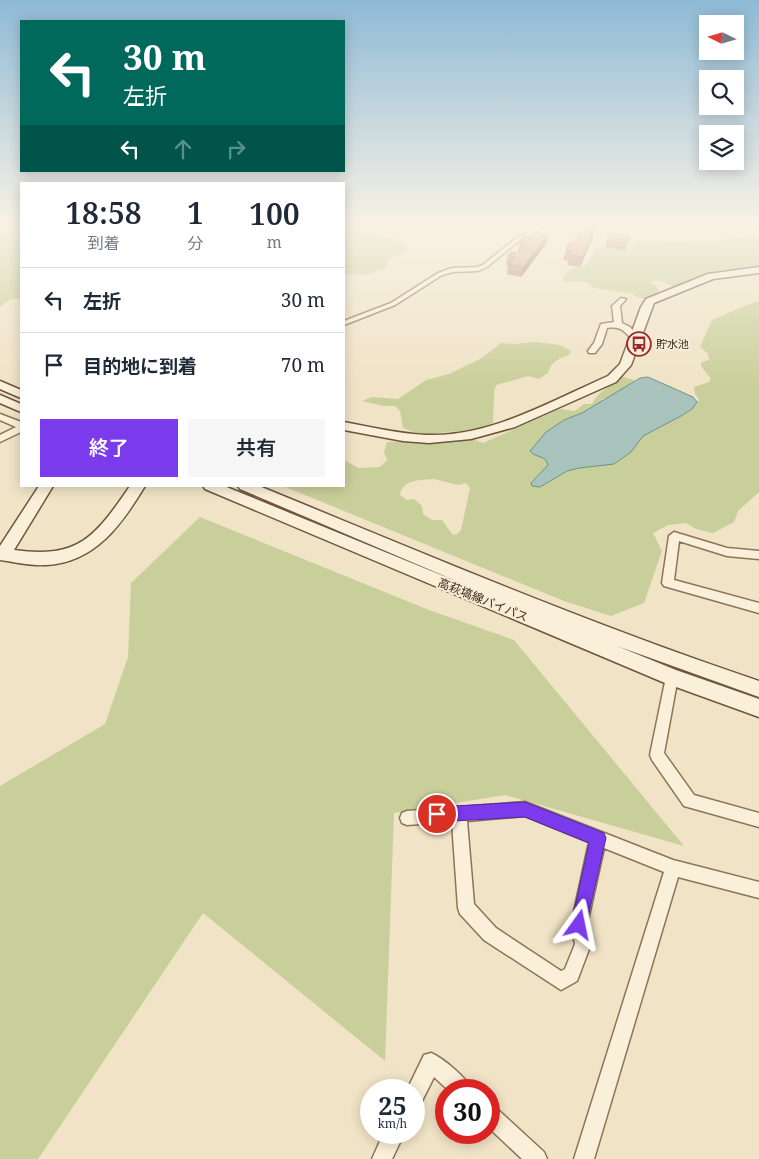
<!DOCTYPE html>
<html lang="ja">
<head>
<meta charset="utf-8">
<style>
  :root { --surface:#fff; --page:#f6f6f7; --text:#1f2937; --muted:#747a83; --line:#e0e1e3; --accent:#7c3aed }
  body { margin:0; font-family:"Noto Serif","Noto Sans JP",serif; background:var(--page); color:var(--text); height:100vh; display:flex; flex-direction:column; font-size:19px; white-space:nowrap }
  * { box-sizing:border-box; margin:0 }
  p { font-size:16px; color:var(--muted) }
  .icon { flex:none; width:28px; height:28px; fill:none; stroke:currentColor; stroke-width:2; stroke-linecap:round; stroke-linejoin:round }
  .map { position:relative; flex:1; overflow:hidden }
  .side { position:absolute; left:20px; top:182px; width:325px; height:305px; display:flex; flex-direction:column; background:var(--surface); border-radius:0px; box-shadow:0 2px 12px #0003 }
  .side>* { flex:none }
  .hud { position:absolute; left:20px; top:20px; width:325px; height:152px; border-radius:0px; box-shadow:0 2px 12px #0003; background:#00695c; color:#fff; overflow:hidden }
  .needle { width:32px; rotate:275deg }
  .tools { position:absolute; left:699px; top:15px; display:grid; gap:10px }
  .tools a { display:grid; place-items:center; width:45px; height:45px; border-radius:0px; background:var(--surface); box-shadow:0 2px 12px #0003; font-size:25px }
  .speed { position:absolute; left:360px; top:1079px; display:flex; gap:10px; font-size:25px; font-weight:700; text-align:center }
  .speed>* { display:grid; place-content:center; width:65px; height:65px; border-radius:50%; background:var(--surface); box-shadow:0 2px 12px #0003; line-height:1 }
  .speed small { font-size:12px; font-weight:400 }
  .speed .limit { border:8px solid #d22; background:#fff; color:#111 }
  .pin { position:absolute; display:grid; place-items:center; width:42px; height:42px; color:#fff; margin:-21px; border:2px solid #fff; border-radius:50%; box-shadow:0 1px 5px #0007 }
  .me { position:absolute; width:55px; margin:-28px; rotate:12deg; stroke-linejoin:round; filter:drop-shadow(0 0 4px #0008) }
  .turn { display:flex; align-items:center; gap:18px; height:105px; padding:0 20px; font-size:22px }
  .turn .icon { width:65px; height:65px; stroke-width:2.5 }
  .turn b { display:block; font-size:35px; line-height:42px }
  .lanes { display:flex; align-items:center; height:48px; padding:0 20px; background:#0003; justify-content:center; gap:25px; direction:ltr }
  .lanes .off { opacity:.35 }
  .eta { display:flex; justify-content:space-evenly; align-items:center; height:85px; text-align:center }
  .eta b { font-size:30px; font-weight:600; line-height:35px }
  .button { display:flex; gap:10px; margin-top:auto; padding:10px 20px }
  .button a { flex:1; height:58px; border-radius:0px; background:var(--accent); color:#fff; font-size:20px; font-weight:600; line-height:58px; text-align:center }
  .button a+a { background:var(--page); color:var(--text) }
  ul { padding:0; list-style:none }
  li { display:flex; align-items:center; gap:15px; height:65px; padding:0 20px; border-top:1px solid var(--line) }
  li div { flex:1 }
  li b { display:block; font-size:19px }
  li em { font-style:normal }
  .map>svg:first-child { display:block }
  .green { fill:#c9cf9a; fill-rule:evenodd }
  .water { fill:#a8c3bb; stroke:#6e9289 }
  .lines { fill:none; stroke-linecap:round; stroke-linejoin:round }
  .street-casing { stroke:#8c745b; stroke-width:3 }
  .secondary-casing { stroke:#6e553e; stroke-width:3 }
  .street { fill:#faf0da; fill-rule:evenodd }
  .secondary { fill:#faf0da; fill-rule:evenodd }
  .wall { fill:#b2876a }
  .shaded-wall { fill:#916e56 }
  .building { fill:#cf9d7b; stroke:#916e56 }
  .route { fill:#7c3aed; stroke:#51269a }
  .labels { text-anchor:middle; stroke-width:4; stroke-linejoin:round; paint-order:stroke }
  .far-poi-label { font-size:11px; fill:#3c2d1f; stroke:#f7edd6; text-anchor:start }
  .street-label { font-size:12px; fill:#3c2d1f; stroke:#f7edd6 }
</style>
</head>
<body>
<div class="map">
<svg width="759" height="1159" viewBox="0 0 759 1159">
  <rect width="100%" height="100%" fill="#f0e3c6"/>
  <path class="green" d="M12,223H21V299H11L0,307V230Z
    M344,223H404L385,230L377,236L395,239L407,247V253L389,259L386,268L365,275L344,274Z
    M759,233V268L719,271L699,276L677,288C666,285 664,277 650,283L656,285L659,292L650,299L639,298L630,293L593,288C586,277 575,284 564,281L563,278L568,271L574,268L584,266L588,263L595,248L608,247L626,249L636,240C669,246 726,242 759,233Z
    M759,301V492L738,511L734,522L713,533L696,529L686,523L668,525L653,533L662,551L644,603L611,616L564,601L283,486H344V460L359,468L380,467L387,460L384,452L387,442L475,440L483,443L560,409L575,411L584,404H592C599,390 610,388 619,377H624L634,380L626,393L602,399L601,403H695L699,400L695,394L694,387L709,382L711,379L701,366V362L709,360L708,354L700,347L712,320L749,304ZM434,479L458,485L466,483L470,488L461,530L456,535L452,534L442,520H432L423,514L422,506L414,499L407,500L400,495C402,479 421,480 434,479Z
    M536,342L560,345L571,351L569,355C560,358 550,362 548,373L539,379L528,376L496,385L494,392L493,423L479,430L445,432L433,435L415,433L403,428L400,411L395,406H384L362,401L372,397L398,399L426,380L449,374L482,358L501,343L514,344Z
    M200,517L429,610L514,640L684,846L505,795L394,813L385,1061L203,913L38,1159H0V786L105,724L128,657L131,583Z"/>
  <path class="water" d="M648,377L693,397L697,402L692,409L681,416L643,436L631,452L614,464L579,468L567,471L540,487L532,486L531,483L548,465L545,459L533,454L530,451L546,432L564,420L582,413L640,378Z"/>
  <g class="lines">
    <g class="street-casing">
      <path id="street" d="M545,223H551L519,241L487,267L478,271L453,272L442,275L395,305L344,325V321L391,303L438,273L452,268L477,267L483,265L515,239Z
        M621,298L626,299L620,306L622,323L630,327L639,338L632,340C624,330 620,326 607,328L602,344L595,353H589L588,351L594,343L601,324L614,322L612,306Z
        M0,414L21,422V432L0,442V435L16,427L0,420Z
        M674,532L727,548L759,551V559L727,556L679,541L674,580L759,603V613L664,586L662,583L669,536Z
        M672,671L677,673L678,677L664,753L694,795L759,813V827L684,806L652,760L650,755L666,677L667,673Z
        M525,802L673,860L759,882V898L678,877L594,1159H574L664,872L604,848L587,925L591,944L577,981L561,990L484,940L460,914L458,908L452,822L407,825L402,823L400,818L402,813L407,811ZM525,816L589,842L571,925L575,944L565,969L561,971L496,928L474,904L467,821Z
        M431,1053C443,1058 467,1078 472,1090H448L434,1077L421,1103L414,1106V1090H407L424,1055Z
        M489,1105L496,1108L544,1152L547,1159H522L489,1128Z
        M384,1132H405L392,1159H372Z"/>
    </g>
    <g class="secondary-casing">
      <path id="secondary" d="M759,267V273L713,279L654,303L631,365L616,382L515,427L471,439L429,443L403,441L344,430V422C371,427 399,434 427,435C491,437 551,401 608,376L620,364L641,307L646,299L708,274Z
        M0,381L21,390V398L0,389Z
        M0,395L21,404V412L0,403Z
        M39,486H53L14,550C79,559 95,537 130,486H145C122,524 95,563 46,565C31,566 15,562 0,560V546Z
        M203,486H224L468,586L240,489L238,486H259C425,554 589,624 759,681V697L617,646L676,670L759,699V717L665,683L205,489Z"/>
    </g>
    <use href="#street" class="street"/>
    <use href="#secondary" class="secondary"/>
  </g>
  <path class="wall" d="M592,223H628L626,228Z
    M548,235L546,244L521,277L507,274L508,266L506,265L508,255L517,253L519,251H518L520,241L530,237Z
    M630,236L625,251L605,247L607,241Z
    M593,237L580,267L567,265L568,261L563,260L566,250L574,244Z"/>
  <path class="shaded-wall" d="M596,227L593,237L580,267L583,257Z
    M548,235L546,244L521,277L523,267Z"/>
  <path class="building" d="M583,225L596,227L583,257L569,255L571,251L566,250L569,243L574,244Z
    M535,232L548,235L523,267L509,264L515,257L508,255L511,252L517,253L526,242L520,241L524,236L530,237Z
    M610,233L630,236L627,244L607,241Z"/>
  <linearGradient id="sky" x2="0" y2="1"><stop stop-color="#8ebad6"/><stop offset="0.58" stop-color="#f8f2e5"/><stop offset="1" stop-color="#f8f2e5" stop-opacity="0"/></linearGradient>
  <rect width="759" height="385" fill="url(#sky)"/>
  <path class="route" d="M525,802L604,833L606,838L585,931L579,934L573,931L571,925L589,843L525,817L437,822L432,820L429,814L432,809L437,807Z"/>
  <defs>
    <g id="bus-ring" transform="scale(1.25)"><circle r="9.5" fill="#f7edd6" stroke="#9d292c" stroke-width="1.5"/><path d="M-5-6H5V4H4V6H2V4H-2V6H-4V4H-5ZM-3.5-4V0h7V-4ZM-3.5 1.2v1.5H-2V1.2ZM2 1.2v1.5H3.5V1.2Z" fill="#9d292c"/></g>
  </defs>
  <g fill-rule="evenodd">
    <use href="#bus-ring" x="639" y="344"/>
  </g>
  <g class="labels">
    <g class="far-poi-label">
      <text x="656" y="348">貯水池</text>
    </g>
    <g class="street-label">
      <text transform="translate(483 600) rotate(22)" y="4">高萩塙線バイパス</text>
    </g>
  </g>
</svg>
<div class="tools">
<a><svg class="needle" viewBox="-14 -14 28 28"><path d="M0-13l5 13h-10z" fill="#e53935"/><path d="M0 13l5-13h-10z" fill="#747a83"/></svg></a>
<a><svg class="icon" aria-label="search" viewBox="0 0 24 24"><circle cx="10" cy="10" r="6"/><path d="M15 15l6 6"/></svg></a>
<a><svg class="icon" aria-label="layers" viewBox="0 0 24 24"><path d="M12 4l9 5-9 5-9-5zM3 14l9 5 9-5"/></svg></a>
</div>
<div class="speed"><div>25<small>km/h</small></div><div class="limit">30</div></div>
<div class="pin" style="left:437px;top:814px;background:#d93025"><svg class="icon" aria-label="arrive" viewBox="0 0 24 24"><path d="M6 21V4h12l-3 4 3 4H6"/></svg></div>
<svg class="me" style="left:579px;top:925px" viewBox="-20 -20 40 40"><path d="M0-17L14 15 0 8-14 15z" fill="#7c3aed" stroke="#fff" stroke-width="4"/></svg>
<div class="hud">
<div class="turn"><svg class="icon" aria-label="left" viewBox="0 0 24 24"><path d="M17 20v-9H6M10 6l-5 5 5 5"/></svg><div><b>30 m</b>左折</div></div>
<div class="lanes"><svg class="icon" aria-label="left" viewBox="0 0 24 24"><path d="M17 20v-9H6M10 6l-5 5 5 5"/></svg><svg class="icon off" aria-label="ahead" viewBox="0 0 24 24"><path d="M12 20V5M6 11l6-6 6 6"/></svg><svg class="icon off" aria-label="right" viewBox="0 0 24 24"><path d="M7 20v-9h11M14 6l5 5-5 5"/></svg></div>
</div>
<section class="side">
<div class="eta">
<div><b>18:58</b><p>到着</p></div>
<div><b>1</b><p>分</p></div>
<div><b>100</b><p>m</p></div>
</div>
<ul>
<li><svg class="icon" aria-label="left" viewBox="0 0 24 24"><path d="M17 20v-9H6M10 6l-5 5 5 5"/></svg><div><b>左折</b></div><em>30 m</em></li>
<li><svg class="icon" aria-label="arrive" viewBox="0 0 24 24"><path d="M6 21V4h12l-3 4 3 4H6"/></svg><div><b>目的地に到着</b></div><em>70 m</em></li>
</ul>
<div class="button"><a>終了</a><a>共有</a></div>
</section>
</div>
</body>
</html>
